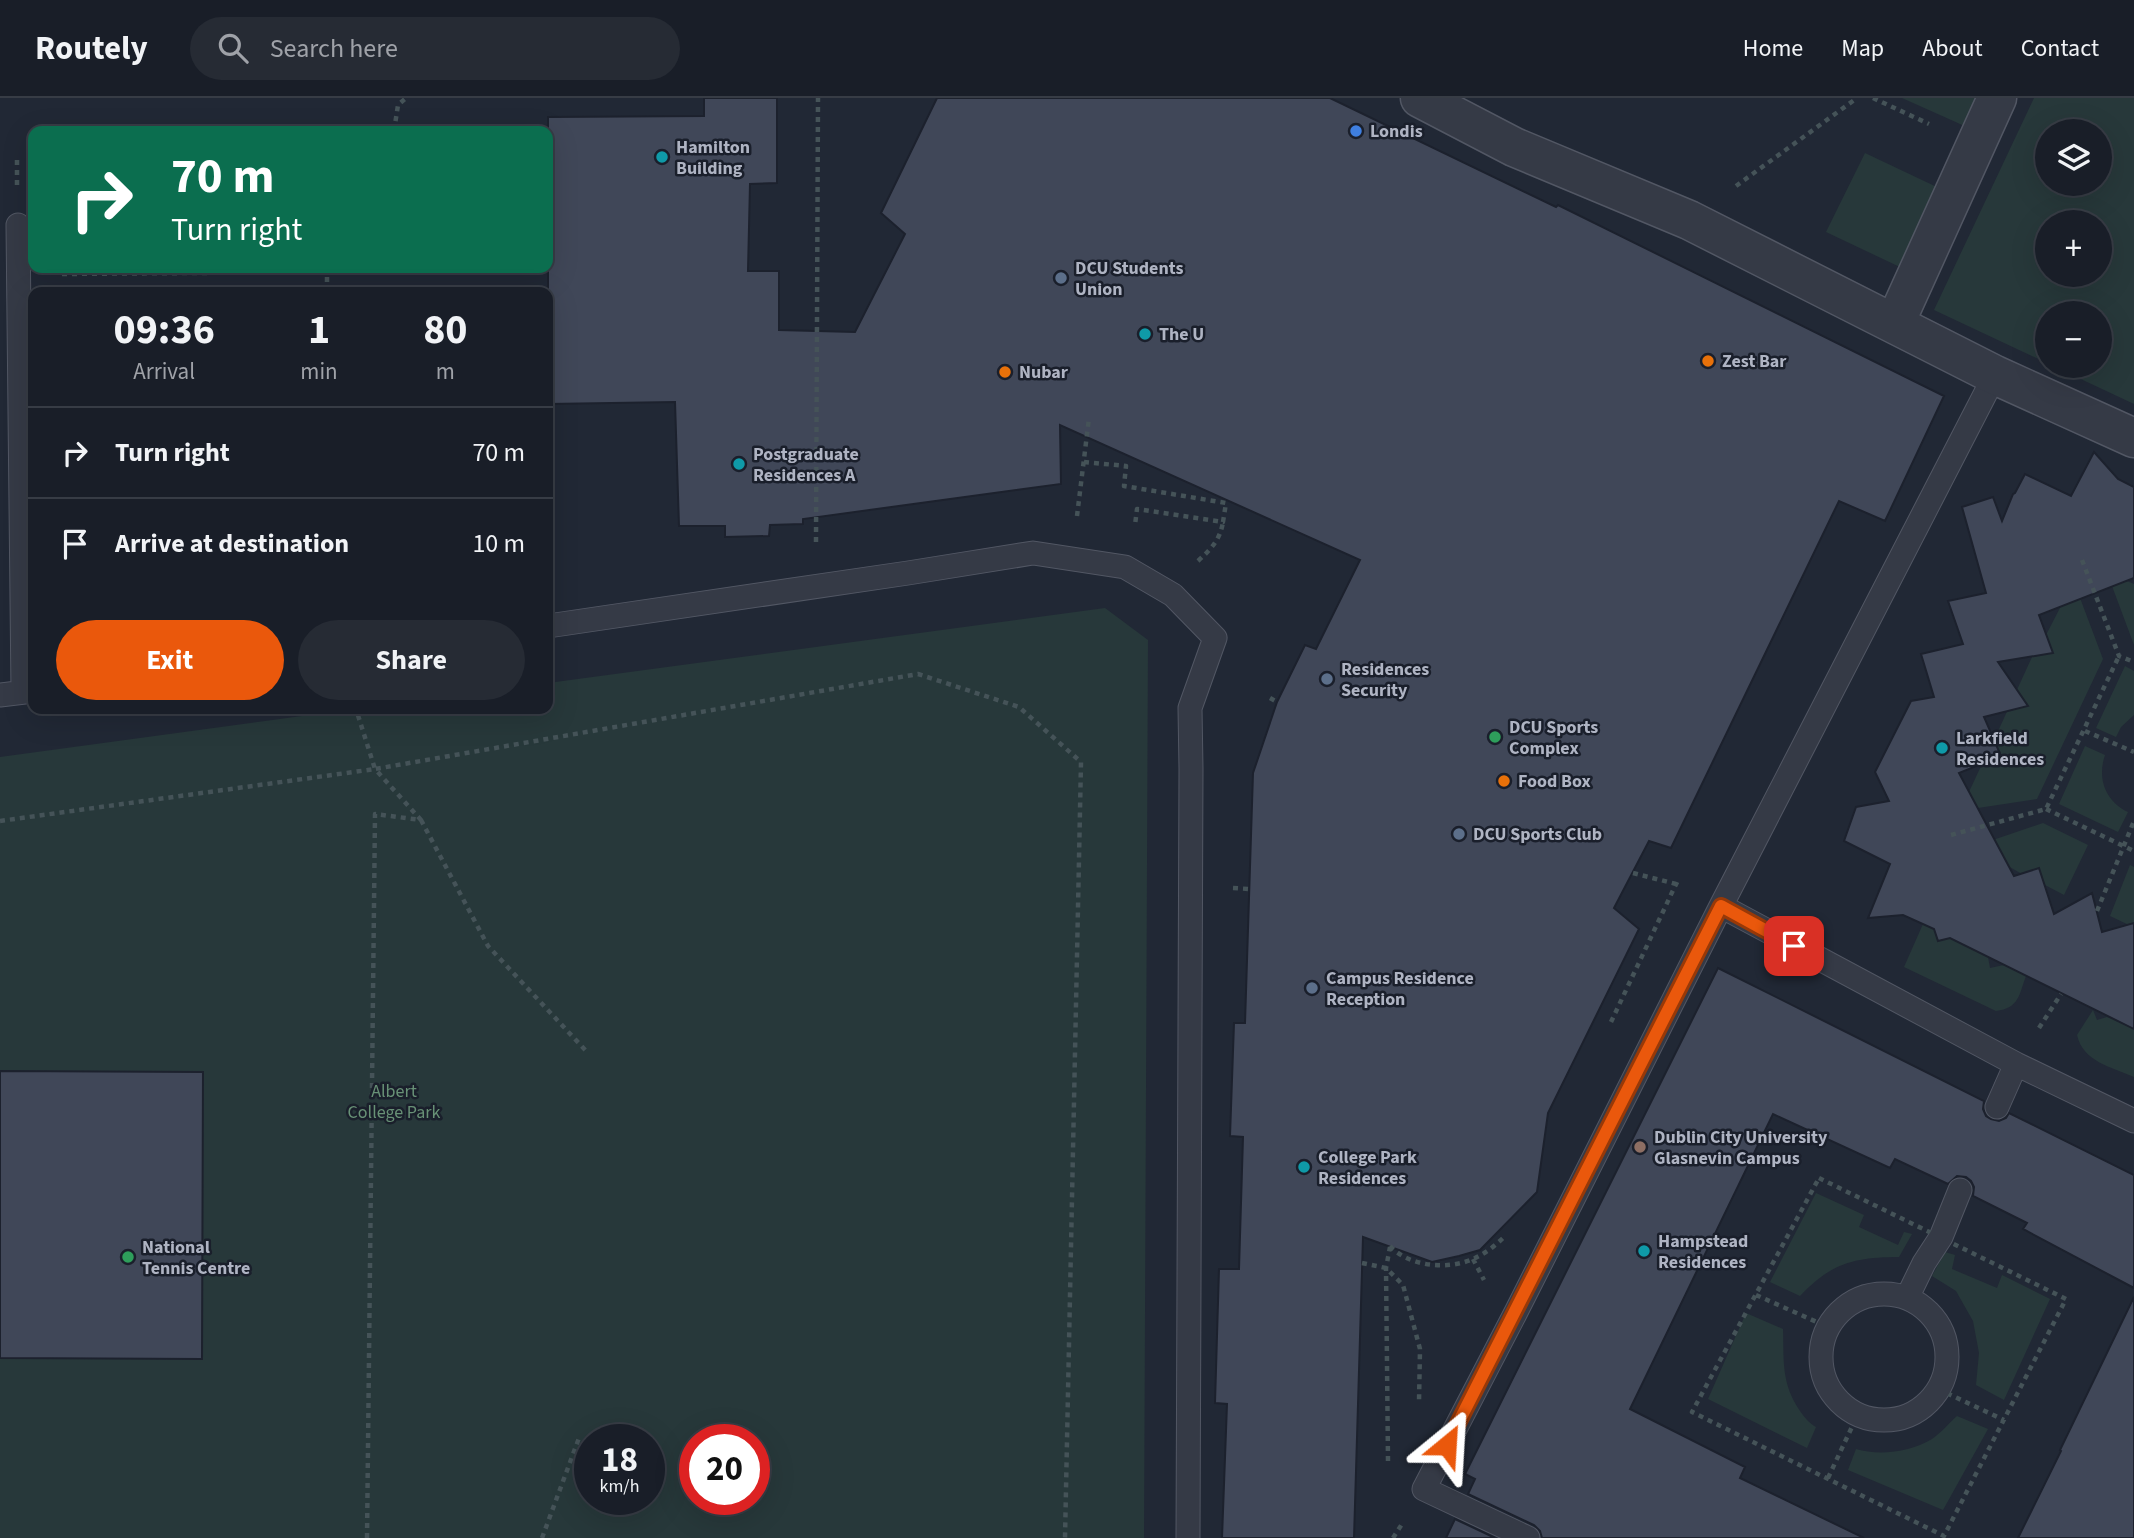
<!DOCTYPE html>
<html lang="en">
<head>
<meta charset="utf-8">
<style>
  :root { --surface:#191e28; --page:#262b34; --text:#f1f3f6; --muted:#9fa2a8; --line:#373c45; --accent:#ea580c }
  body { margin:0; font-family:"Source Sans 3",sans-serif; background:var(--page); color:var(--text); height:100vh; display:flex; flex-direction:column; font-size:26px; white-space:nowrap }
  * { box-sizing:border-box; margin:0 }
  p { font-size:23px; color:var(--muted) }
  .icon { flex:none; width:38px; height:38px; fill:none; stroke:currentColor; stroke-width:2; stroke-linecap:round; stroke-linejoin:round }
  .map { position:relative; flex:1; overflow:hidden }
  .details { position:absolute; left:28px; top:189px; width:525px; height:427px; display:flex; flex-direction:column; background:var(--surface); border-radius:14px; box-shadow:0 7px 28px #0002,0 0 0 2px var(--line) }
  .details>* { flex:none }
  .hud { position:absolute; left:28px; top:28px; width:525px; height:147px; border-radius:14px; box-shadow:0 7px 28px #0002,0 0 0 2px var(--line); background:#0b6e4f; color:#fff; overflow:hidden }
  .buttons { position:absolute; left:2035px; top:21px; display:grid; gap:14px }
  .buttons a { display:grid; place-items:center; width:77px; height:77px; border-radius:50%; background:var(--surface); box-shadow:0 7px 28px #0002,0 0 0 2px var(--line); font-size:35px }
  .speed { position:absolute; left:574px; top:1326px; display:flex; gap:14px; font-size:35px; font-weight:700; text-align:center }
  .speed>* { display:grid; place-content:center; width:91px; height:91px; border-radius:50%; background:var(--surface); box-shadow:0 7px 28px #0002,0 0 0 2px var(--line); line-height:1 }
  .speed small { font-size:18px; font-weight:400 }
  .speed .limit { border:10px solid #d22; background:#fff; color:#111 }
  .pin { position:absolute; display:grid; place-items:center; width:60px; height:60px; color:#fff; margin:-30px; border-radius:14px; box-shadow:0 4px 10px #0006 }
  .me { position:absolute; width:77px; margin:-38px; rotate:27deg; stroke-linejoin:round; filter:drop-shadow(0 0 5px #0008) }
  .turn { display:flex; align-items:center; gap:24px; height:147px; padding:0 28px; font-size:32px }
  .turn .icon { width:91px; height:91px; stroke-width:2.5 }
  .turn b { display:block; font-size:49px; line-height:60px }
  .eta { display:flex; justify-content:space-evenly; align-items:center; height:119px; text-align:center }
  .eta b { font-size:42px; font-weight:700; line-height:49px }
  .primary-button { display:flex; gap:14px; margin-top:auto; padding:14px 28px }
  .primary-button a { flex:1; height:80px; border-radius:42px; background:var(--accent); color:#fff; font-size:28px; font-weight:700; line-height:80px; text-align:center }
  .primary-button a+a { background:var(--page); color:var(--text) }
  ul { padding:0; list-style:none }
  li { display:flex; align-items:center; gap:21px; height:91px; padding:0 28px; border-top:2px solid var(--line) }
  li div { flex:1 }
  li b { display:block; font-size:26px }
  li em { font-style:normal }
  header { display:flex; align-items:center; gap:42px; box-sizing:border-box; height:98px; padding:0 35px; background:var(--surface); border-bottom:2px solid var(--line) }
  header strong { font-size:33px }
  nav { display:flex; gap:38px; margin-inline-start:auto; font-size:24px }
  .search { width:490px; height:63px; background:var(--page); display:flex; align-items:center; gap:18px; box-sizing:border-box; padding:0 24px; border-radius:38px; color:var(--muted); font-size:26px }
  .map>svg:first-child { display:block }
  .green { fill:#27383a; fill-rule:evenodd }
  .building { fill:#404758; stroke:#1c212d; stroke-width:2 }
  .lines { fill:none; stroke-linecap:round; stroke-linejoin:round }
  .lane-casing { stroke:#525764; stroke-width:25 }
  .street-casing { stroke:#525764; stroke-width:41 }
  .path { stroke:#455358; stroke-width:4.5; stroke-dasharray:5 5; stroke-linecap:butt }
  .lane { stroke:#353a46; stroke-width:23 }
  .street { stroke:#353a46; stroke-width:38 }
  .route-casing { stroke:#983908; stroke-width:18 }
  .route { stroke:#ea580c; stroke-width:12 }
  .shop-dot { fill:#3f7fe0; stroke:#1a1f2b; stroke-width:2.5 }
  .culture-dot { fill:#0f9aa8; stroke:#1a1f2b; stroke-width:2.5 }
  .service-dot { fill:#5c6f8a; stroke:#1a1f2b; stroke-width:2.5 }
  .food-dot { fill:#e8710a; stroke:#1a1f2b; stroke-width:2.5 }
  .leisure-dot { fill:#2e9e5b; stroke:#1a1f2b; stroke-width:2.5 }
  .education-dot { fill:#8d6e63; stroke:#1a1f2b; stroke-width:2.5 }
  .labels { text-anchor:middle; stroke-width:5; stroke-linejoin:round; paint-order:stroke }
  .poi-label { font-size:18px; font-weight:bold; fill:#afb4c3; stroke:#1a1f2b; text-anchor:start }
  .park-label { font-size:18px; fill:#689176; stroke:#1a1f2b }
</style>
</head>
<body>
<header>
<strong>Routely</strong>
<div class="search"><svg class="icon" aria-label="search" viewBox="0 0 24 24"><circle cx="10" cy="10" r="6"/><path d="M15 15l6 6"/></svg>Search here</div>
<nav><a>Home</a><a>Map</a><a>About</a><a>Contact</a></nav>
</header>
<div class="map">
<svg width="2134" height="1440" viewBox="0 0 2134 1440">
  <rect width="100%" height="100%" fill="#212835"/>
  <path class="green" d="M1902,0H1983L1969,30Z
    M2034,0H2134V306L2053,268H2100V215H2048L2047,265L1934,212ZM2048,33H2100V86H2048ZM2048,124H2100V177H2048Z
    M1865,55L1941,91L1902,170L1826,134Z
    M2127,483L2134,486V547L2112,488Z
    M2080,500L2103,561L2037,701L1978,710L1969,694L1982,666L2001,658L1994,642L2032,559L2053,555L2046,537L2061,508Z
    M1105,510L1148,542L1144,1440H0V659L353,611H548V585ZM590,1342H649V1402H590ZM695,1342H754V1402H695Z
    M2125,568L2134,573V617L2121,629L2116,639L2096,630Z
    M2085,648L2105,657C2097,680 2105,703 2128,714L2118,734L2059,706Z
    M2043,725L2088,747L2064,797L2045,787L2039,770L2022,776L1992,759L1987,744Z
    M2130,767L2134,769V825L2129,827L2110,818Z
    M1923,826L1934,832L1938,843L1950,840L1988,859L1990,870L2004,867L2026,878C2019,897 2019,910 1996,913L1904,869Z
    M2093,912L2097,922L2107,919L2134,931V979C2112,969 2083,964 2077,937Z
    M1816,1095L1864,1117L1859,1129L1898,1147L1904,1134L1912,1136L1899,1159C1855,1159 1831,1165 1800,1198L1770,1184Z
    M1945,1154L1955,1157L1952,1171L1997,1190L2002,1177L2050,1201L2004,1302L1976,1287L1979,1255L1973,1223L1956,1193L1932,1178Z
    M1746,1215L1783,1231C1784,1263 1781,1285 1800,1313C1805,1320 1809,1325 1816,1329L1807,1350L1708,1301Z
    M1957,1318L1988,1331L1943,1412L1848,1372L1856,1351C1879,1358 1911,1354 1932,1341C1941,1335 1949,1325 1957,1318Z"/>
  <path class="building" d="M704,0H777V85L750,86L748,173H779V232L855,234L905,136L881,115L937,0H1330L1556,109L1558,107L1944,298L1885,423L1839,403L1671,750L1649,743L1614,810L1639,831L1548,1015L1537,1094L1480,1152L1459,1158L1432,1164L1363,1139L1354,1440H1222L1227,1306L1215,1305L1219,1171H1239L1243,1039L1230,1038L1234,925H1245L1253,675L1277,604L1305,547L1316,551L1360,462L1060,327L1061,386L803,421V426L770,427L769,438L725,439V428H679L675,304L548,306V19L704,18Z
    M2094,354L2118,381L2134,389V480L2039,517L2053,555L1998,564L2028,608L1984,619L2001,658L1959,675L2014,778L2039,770L2054,816L2092,795L2102,834L2134,825V931L1950,840L1938,843L1934,831L1903,817L1868,820L1890,766L1844,743L1856,709L1889,703L1875,674L1911,603L1934,599L1921,556L1963,546L1948,503L1986,495L1962,409L1993,399L2002,423L2013,396L2015,395L2025,376L2071,398Z
    M1718,870L1984,1003L1983,1011L1986,1018L1991,1021L1999,1023L2006,1020L2009,1015L2134,1077V1190L2023,1131L2027,1125L1973,1098L1974,1089L1971,1083L1966,1079L1957,1078L1948,1086L1895,1061L1890,1070L1773,1016L1630,1311L1745,1369L1740,1380L1864,1440H1542L1540,1433L1534,1427L1468,1396L1475,1381L1465,1376Z
    M0,973L203,974L202,1261L0,1260Z
    M2134,1199V1440H2018L2061,1353L2060,1352Z
    M1455,1421L1495,1440H1446Z"/>
  <g class="lines">
    <g class="lane-casing">
      <path id="lane" d="M18,127L23,594
        M548,528L908,475L1033,455L1125,469L1173,497L1215,540L1190,610L1191,671L1188,1440
        M0,597L33,593
        M1721,808L2016,966L2134,1023
        M1997,1009L2016,966
        M1821 1259a63 63 0 1 1 126 0a63 63 0 1 1-126 0Z
        M1907,1200L1924,1165L1941,1139L1960,1092
        M1528,1440L1424,1391L1516,1214L1721,808L1995,277"/>
    </g>
    <g class="street-casing">
      <path id="street" d="M1420,0L1514,49L1689,122L1995,277L2134,340
        M1895,225L1997,0"/>
    </g>
    <path class="path" d="M1873,0L1929,26
      M394,33L398,7L406,0
      M17,62V88
      M1736,88L1857,0
      M62,176L327,174
      M327,194V174L329,170
      M1084,364L1126,368L1124,388L1226,405L1223,424L1137,411L1135,427
      M1077,418L1089,320
      M816,444L818,0
      M2082,462L2119,558L2134,564
      M1198,463C1211,451 1220,442 1223,424
      M1270,600L1277,604
      M2085,633L2134,654
      M2046,711L2134,753
      M421,722L488,848L588,955
      M0,723L375,671L356,611
      M1951,737L2046,711L2119,558
      M1633,775L1676,786
      M1233,790L1249,791
      M2097,813L2134,723
      M1611,924L1676,786L1682,789
      M2039,930L2061,896
      M1819,1080L2066,1201L1944,1438L1692,1314Z
      M1390,1148C1409,1169 1448,1172 1473,1161C1485,1156 1496,1147 1505,1138
      M1473,1161L1484,1182
      M1362,1165L1386,1170L1403,1187L1420,1251L1419,1304
      M1756,1197L1828,1229
      M1938,1291L2004,1322
      M1388,1363L1386,1170L1390,1149
      M1828,1380L1858,1316
      M367,1440L375,716L421,722L375,671L918,576L1019,609L1081,664L1065,1440
      M542,1440L579,1340
      M1393,1440L1402,1426"/>
    <use href="#lane" class="lane"/>
    <use href="#street" class="street"/>
  </g>
  <g class="lines">
    <g class="route-casing">
      <path id="route" d="M1447,1347L1721,808L1794,848"/>
    </g>
    <use href="#route" class="route"/>
  </g>
  <circle class="shop-dot" cx="1356" cy="33" r="7"/>
  <g class="culture-dot">
    <circle cx="662" cy="59" r="7"/>
    <circle cx="1145" cy="236" r="7"/>
    <circle cx="739" cy="366" r="7"/>
    <circle cx="1942" cy="650" r="7"/>
    <circle cx="1304" cy="1069" r="7"/>
    <circle cx="1644" cy="1153" r="7"/>
  </g>
  <g class="service-dot">
    <circle cx="1061" cy="180" r="7"/>
    <circle cx="1327" cy="581" r="7"/>
    <circle cx="1459" cy="736" r="7"/>
    <circle cx="1312" cy="890" r="7"/>
  </g>
  <g class="food-dot">
    <circle cx="1708" cy="263" r="7"/>
    <circle cx="1005" cy="274" r="7"/>
    <circle cx="1504" cy="683" r="7"/>
  </g>
  <g class="leisure-dot">
    <circle cx="1495" cy="639" r="7"/>
    <circle cx="128" cy="1159" r="7"/>
  </g>
  <circle class="education-dot" cx="1640" cy="1049" r="7"/>
  <g class="labels">
    <g class="poi-label">
      <text x="1370" y="39">Londis</text>
      <text x="676" y="55">Hamilton<tspan x="676" dy="21">Building</tspan></text>
      <text x="1075" y="176">DCU Students<tspan x="1075" dy="21">Union</tspan></text>
      <text x="1159" y="242">The U</text>
      <text x="1722" y="269">Zest Bar</text>
      <text x="1019" y="280">Nubar</text>
      <text x="753" y="362">Postgraduate<tspan x="753" dy="21">Residences A</tspan></text>
      <text x="1341" y="577">Residences<tspan x="1341" dy="21">Security</tspan></text>
      <text x="1509" y="635">DCU Sports<tspan x="1509" dy="21">Complex</tspan></text>
      <text x="1956" y="646">Larkfield<tspan x="1956" dy="21">Residences</tspan></text>
      <text x="1518" y="689">Food Box</text>
      <text x="1473" y="742">DCU Sports Club</text>
      <text x="1326" y="886">Campus Residence<tspan x="1326" dy="21">Reception</tspan></text>
      <text x="1654" y="1045">Dublin City University<tspan x="1654" dy="21">Glasnevin Campus</tspan></text>
      <text x="1318" y="1065">College Park<tspan x="1318" dy="21">Residences</tspan></text>
      <text x="1658" y="1149">Hampstead<tspan x="1658" dy="21">Residences</tspan></text>
      <text x="142" y="1155">National<tspan x="142" dy="21">Tennis Centre</tspan></text>
    </g>
    <g class="park-label">
      <text x="394" y="999">Albert<tspan x="394" dy="21">College Park</tspan></text>
    </g>
  </g>
</svg>
<div class="buttons">
<a><svg class="icon" aria-label="layers" viewBox="0 0 24 24"><path d="M12 4l9 5-9 5-9-5zM3 14l9 5 9-5"/></svg></a>
<a>+</a>
<a>−</a>
</div>
<div class="speed"><div>18<small>km/h</small></div><div class="limit">20</div></div>
<div class="pin" style="left:1794px;top:848px;background:#d93025"><svg class="icon" aria-label="arrive" viewBox="0 0 24 24"><path d="M6 21V4h12l-3 4 3 4H6"/></svg></div>
<svg class="me" style="left:1447px;top:1347px" viewBox="-20 -20 40 40"><path d="M0-17L14 15 0 8-14 15z" fill="#ea580c" stroke="#fff" stroke-width="4"/></svg>
<div class="hud">
<div class="turn"><svg class="icon" aria-label="right" viewBox="0 0 24 24"><path d="M7 20v-9h11M14 6l5 5-5 5"/></svg><div><b>70 m</b>Turn right</div></div>
</div>
<section class="details">
<div class="eta">
<div><b>09:36</b><p>Arrival</p></div>
<div><b>1</b><p>min</p></div>
<div><b>80</b><p>m</p></div>
</div>
<ul>
<li><svg class="icon" aria-label="right" viewBox="0 0 24 24"><path d="M7 20v-9h11M14 6l5 5-5 5"/></svg><div><b>Turn right</b></div><em>70 m</em></li>
<li><svg class="icon" aria-label="arrive" viewBox="0 0 24 24"><path d="M6 21V4h12l-3 4 3 4H6"/></svg><div><b>Arrive at destination</b></div><em>10 m</em></li>
</ul>
<div class="primary-button"><a>Exit</a><a>Share</a></div>
</section>
</div>
</body>
</html>
